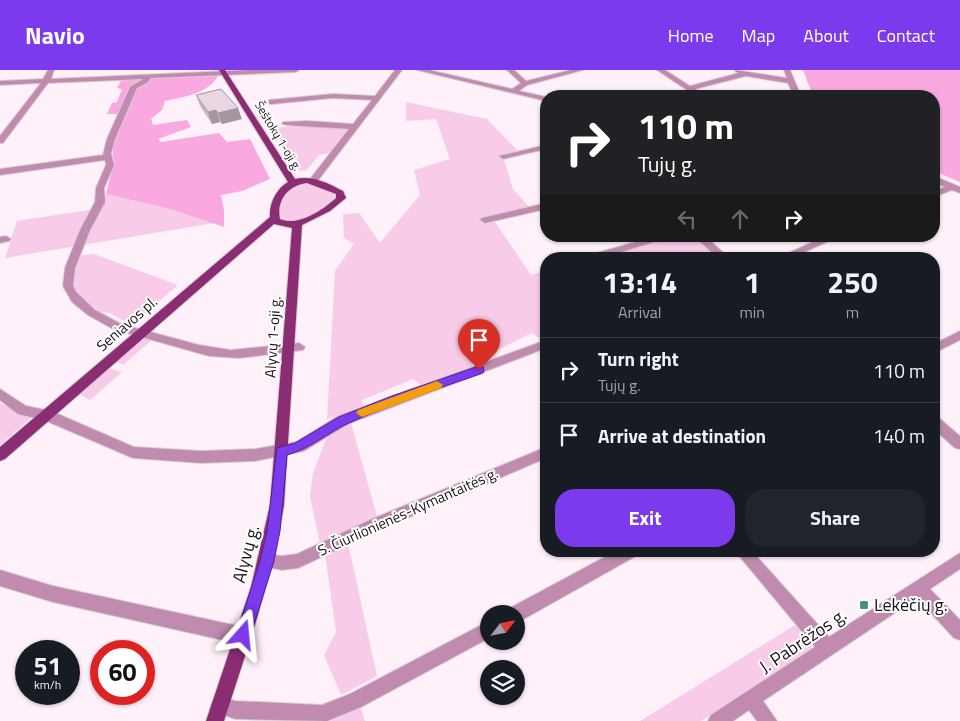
<!DOCTYPE html>
<html lang="en">
<head>
<meta charset="utf-8">
<style>
  :root { --surface:#171b24; --page:#20242c; --text:#f1f3f6; --muted:#9ea1a6; --line:#363941; --accent:#7c3aed }
  body { margin:0; font-family:"Titillium Web",sans-serif; background:var(--page); color:var(--text); height:100vh; display:flex; flex-direction:column; font-size:19px; white-space:nowrap }
  * { box-sizing:border-box; margin:0 }
  p { font-size:16px; color:var(--muted) }
  .icon { flex:none; width:28px; height:28px; fill:none; stroke:currentColor; stroke-width:2; stroke-linecap:round; stroke-linejoin:round }
  .map { position:relative; flex:1; overflow:hidden }
  .side { position:absolute; left:540px; top:182px; width:400px; height:305px; display:flex; flex-direction:column; background:var(--surface); border-radius:20px; box-shadow:0 1px 4px #0004 }
  .side>* { flex:none }
  .top-card { position:absolute; left:540px; top:20px; width:400px; height:152px; border-radius:20px; box-shadow:0 1px 4px #0004; background:#202124; color:#fff; overflow:hidden }
  .needle { width:32px; rotate:58deg }
  .tools { position:absolute; left:480px; top:535px; display:grid; gap:10px }
  .tools a { display:grid; place-items:center; width:45px; height:45px; border-radius:50%; background:var(--surface); box-shadow:0 1px 4px #0004; font-size:25px }
  .speed { position:absolute; left:15px; top:570px; display:flex; gap:10px; font-size:25px; font-weight:700; text-align:center }
  .speed>* { display:grid; place-content:center; width:65px; height:65px; border-radius:50%; background:var(--surface); box-shadow:0 1px 4px #0004; line-height:1 }
  .speed small { font-size:12px; font-weight:400 }
  .speed .limit { border:8px solid #d22; background:#fff; color:#111 }
  .pin { position:absolute; display:grid; place-items:center; width:42px; height:42px; color:#fff; margin:-51px -21px; border-radius:50% 50% 50% 0; rotate:-45deg; box-shadow:0 0 5px #0007 }
  .pin .icon { rotate:45deg }
  .me { position:absolute; width:55px; margin:-28px; rotate:18deg; stroke-linejoin:round; filter:drop-shadow(0 0 4px #0008) }
  .turn { display:flex; align-items:center; gap:18px; height:105px; padding:0 15px; font-size:22px }
  .turn .icon { width:65px; height:65px; stroke-width:2.5 }
  .turn b { display:block; font-size:35px; line-height:42px }
  .lanes { display:flex; align-items:center; height:48px; padding:0 15px; background:#0003; justify-content:center; gap:25px; direction:ltr }
  .lanes .off { opacity:.35 }
  .eta { display:flex; justify-content:space-evenly; align-items:center; height:85px; text-align:center }
  .eta b { font-size:30px; font-weight:700; line-height:35px }
  .button { display:flex; gap:10px; margin-top:auto; padding:10px 15px }
  .button a { flex:1; height:58px; border-radius:20px; background:var(--accent); color:#fff; font-size:20px; font-weight:700; line-height:58px; text-align:center }
  .button a+a { background:var(--page); color:var(--text) }
  ul { padding:0; list-style:none }
  li { display:flex; align-items:center; gap:15px; height:65px; padding:0 15px; border-top:1px solid var(--line) }
  li div { flex:1 }
  li b { display:block; font-size:19px }
  li em { font-style:normal }
  header { display:flex; align-items:center; gap:30px; box-sizing:border-box; height:70px; padding:0 25px; background:var(--accent); color:#fff }
  header strong { font-size:24px }
  nav { display:flex; gap:28px; margin-inline-start:auto; font-size:18px }
  .map>svg:first-child { display:block }
  .green { fill:#f8cbe8 }
  .forest { fill:#f9a9df }
  .lines { fill:none; stroke-linecap:round; stroke-linejoin:round }
  .minor-casing { stroke:#d9cdd5; stroke-width:2 }
  .major-casing { stroke:#d9cdd5; stroke-width:2 }
  .minor { fill:#c08bae; fill-rule:evenodd }
  .major { fill:#8a2d72; fill-rule:evenodd }
  .wall { fill:#c9b7c2 }
  .shaded-wall { fill:#a4959e }
  .building { fill:#ead5e2; stroke:#a4959e }
  .route { fill:#7c3aed; stroke:#51269a }
  .slow { fill:#f59e0b }
  .poi-dot { fill:#478e89; stroke:#fff; stroke-width:2 }
  .labels { text-anchor:middle; stroke-width:4; stroke-linejoin:round; paint-order:stroke }
  .far-street-label { font-size:12px; fill:#191217; stroke:#fff }
  .street-label { font-size:15px; fill:#191217; stroke:#fff }
  .near-street-label { font-size:18px; fill:#191217; stroke:#fff }
  .near-poi-label { font-size:18px; fill:#191217; stroke:#fff; text-anchor:start }
</style>
</head>
<body>
<header>
<strong>Navio</strong>
<nav><a>Home</a><a>Map</a><a>About</a><a>Contact</a></nav>
</header>
<div class="map">
<svg width="960" height="651" viewBox="0 0 960 651">
  <rect width="100%" height="100%" fill="#fef1f9"/>
  <path class="green" d="M406,32L487,49L518,81L504,90L513,119L530,138L491,146L531,205L546,201V270L543,271L532,263L472,293V298L423,317L413,309L362,330L364,337L327,349L335,201L354,174L344,168L343,144L359,143L380,173L420,125L414,100L450,89L436,49L406,51Z
    M296,54L349,58L330,83L319,85L307,100L300,101L273,59Z
    M305,112L333,123L336,126L332,134C315,143 299,155 280,149L278,144L285,120Z
    M106,124L170,139L214,153L5,188L17,151L101,138Z
    M676,166H695L719,189H592Z
    M94,184L178,215L131,255L110,243L100,242L73,220L71,211L78,186Z
    M144,266L162,271V273L152,270L123,295L117,292V290Z
    M108,298L122,302L90,330L79,324Z
    M0,333L31,348L0,375Z
    M350,349L378,450L320,474L310,426L313,403L326,369Z
    M348,473L377,606L341,625L324,585L336,562L325,483Z
    M800,552L811,570V579L701,651H640Z
    M360,636L365,651H330Z"/>
  <path class="forest" d="M803,0H960V112L934,101V26H813Z
    M218,6C207,24 184,27 165,31L162,40L151,49L153,55L187,50L191,57L158,69L161,72L219,63L227,72L250,69L270,109L242,121L221,125L224,140V157L170,139L106,124L114,92L112,78L125,44H107L112,33L117,32L122,19L117,18L122,9Z"/>
  <g class="lines">
    <g class="minor-casing">
      <path id="minor" d="M48,0H54L51,9L249,0H299L296,2L151,8L147,13L137,18L115,69L111,83L114,95L104,118L105,132L90,160L75,198L73,216L76,222L95,240L121,254L199,275L231,280L299,273L305,277L303,280L239,288L209,286L113,259L88,245L72,232L63,216L65,198L80,160L95,132L96,118L106,95L105,90L0,105V99L103,85L107,69L130,17L143,9L48,13L3,73H0V66L41,13L0,15V11L43,9Z
        M395,0H402L316,113H310V109L349,59C340,58 285,56 282,54L283,52L308,51L353,54L372,30L333,28L272,34H269V30L333,24L375,26Z
        M417,0H429L512,19L521,13L507,0H514L526,11L571,0H583L527,15L519,21L546,27V31Z
        M657,0H665L690,16L739,3L736,2L735,0L787,8L784,0H790L801,26H794L788,13L746,6L695,19L705,26H696Z
        M546,75V79L503,89L499,86Z
        M934,106L960,117V123L952,120L934,127V121L945,117L934,112Z
        M546,133V139L485,153L480,150L482,148Z
        M6,166L11,169L9,171L0,173V167Z
        M657,166H674L598,189H581L582,187Z
        M694,166H705L730,189H719Z
        M826,166H840L789,189H775Z
        M960,261V270L934,283V274Z
        M546,270V278L348,354L304,381L255,391L201,393L133,388L44,350L18,344L0,330V319L26,336L51,341L134,377L201,381L255,379L296,372L338,346Z
        M934,347L939,348L960,366V379L955,378L934,359Z
        M546,377V388L382,459L298,498L282,500L262,496L259,491L262,486L267,484L282,486L297,484L372,449Z
        M616,481H638L636,486L522,550L516,552V544H508L510,538Z
        M735,481H752L829,567L960,483V499L930,519L960,550V570L954,568L917,528L763,631L777,651H757L749,640L733,651H708L711,645L815,577Z
        M0,500L53,516L243,557L249,559L251,565L249,571L243,573L227,571L53,532L0,516Z
        M489,551V568L361,637L327,651L235,649L214,641L211,635L214,629L220,626L235,631L322,635L350,624Z"/>
    </g>
    <g class="major-casing">
      <path id="major" d="M219,0H225L295,109C312,105 328,113 343,121L346,128L330,141L302,155L284,435C272,509 247,579 224,651H206L251,517L270,435L292,158L274,154L5,389L0,391V377L270,147C269,134 276,119 288,112ZM307,113L336,124V128C323,140 298,157 280,149C276,131 288,115 307,113Z"/>
    </g>
    <use href="#minor" class="minor"/>
    <use href="#major" class="major"/>
  </g>
  <path class="wall" d="M196,25L242,49L222,54L220,52L212,54L200,36Z"/>
  <path class="shaded-wall" d="M238,38L242,49L222,54L218,43Z
    M216,40L220,52L212,54L208,42Z"/>
  <path class="building" d="M221,19L238,38L218,43L216,40L208,42L196,25Z"/>
  <path class="route" d="M479,296L483,297L484,300L483,303C438,319 392,333 349,353C327,363 310,379 287,385L280,461L274,491L249,570L243,572L238,570L236,565L260,491L267,461L277,378L295,373L339,347L392,326Z"/>
  <path class="slow" d="M437,311L443,315L441,318L362,347L356,343L358,340Z"/>
  <rect class="poi-dot" x="859" y="530" width="10" height="10" rx="2.5"/>
  <g class="labels">
    <g class="far-street-label">
      <text transform="translate(278 66) rotate(59)" y="4">Šeštokų 1-oji g.</text>
    </g>
    <g class="street-label">
      <text transform="translate(127 254) rotate(-41)" y="5">Seniavos pl.</text>
      <text transform="translate(273 267) rotate(-86)" y="5">Alyvų 1-oji g.</text>
      <text transform="translate(408 442) rotate(-24)" y="5">S. Čiurlionienės-Kymantaitės g.</text>
    </g>
    <g class="near-street-label">
      <text transform="translate(246 484) rotate(-75)" y="6">Alyvų g.</text>
      <text transform="translate(803 571) rotate(-34)" y="6">J. Pabrėžos g.</text>
    </g>
    <g class="near-poi-label">
      <text x="874" y="541">Lekėčių g.</text>
    </g>
  </g>
</svg>
<div class="tools">
<a><svg class="needle" viewBox="-14 -14 28 28"><path d="M0-13l5 13h-10z" fill="#e53935"/><path d="M0 13l5-13h-10z" fill="#9ea1a6"/></svg></a>
<a><svg class="icon" aria-label="layers" viewBox="0 0 24 24"><path d="M12 4l9 5-9 5-9-5zM3 14l9 5 9-5"/></svg></a>
</div>
<div class="speed"><div>51<small>km/h</small></div><div class="limit">60</div></div>
<div class="pin" style="left:479px;top:300px;background:#d93025"><svg class="icon" aria-label="arrive" viewBox="0 0 24 24"><path d="M6 21V4h12l-3 4 3 4H6"/></svg></div>
<svg class="me" style="left:243px;top:565px" viewBox="-20 -20 40 40"><path d="M0-17L14 15 0 8-14 15z" fill="#7c3aed" stroke="#fff" stroke-width="4"/></svg>
<div class="top-card">
<div class="turn"><svg class="icon" aria-label="right" viewBox="0 0 24 24"><path d="M7 20v-9h11M14 6l5 5-5 5"/></svg><div><b>110 m</b>Tujų g.</div></div>
<div class="lanes"><svg class="icon off" aria-label="left" viewBox="0 0 24 24"><path d="M17 20v-9H6M10 6l-5 5 5 5"/></svg><svg class="icon off" aria-label="ahead" viewBox="0 0 24 24"><path d="M12 20V5M6 11l6-6 6 6"/></svg><svg class="icon" aria-label="right" viewBox="0 0 24 24"><path d="M7 20v-9h11M14 6l5 5-5 5"/></svg></div>
</div>
<section class="side">
<div class="eta">
<div><b>13:14</b><p>Arrival</p></div>
<div><b>1</b><p>min</p></div>
<div><b>250</b><p>m</p></div>
</div>
<ul>
<li><svg class="icon" aria-label="right" viewBox="0 0 24 24"><path d="M7 20v-9h11M14 6l5 5-5 5"/></svg><div><b>Turn right</b><p>Tujų g.</p></div><em>110 m</em></li>
<li><svg class="icon" aria-label="arrive" viewBox="0 0 24 24"><path d="M6 21V4h12l-3 4 3 4H6"/></svg><div><b>Arrive at destination</b></div><em>140 m</em></li>
</ul>
<div class="button"><a>Exit</a><a>Share</a></div>
</section>
</div>
</body>
</html>
